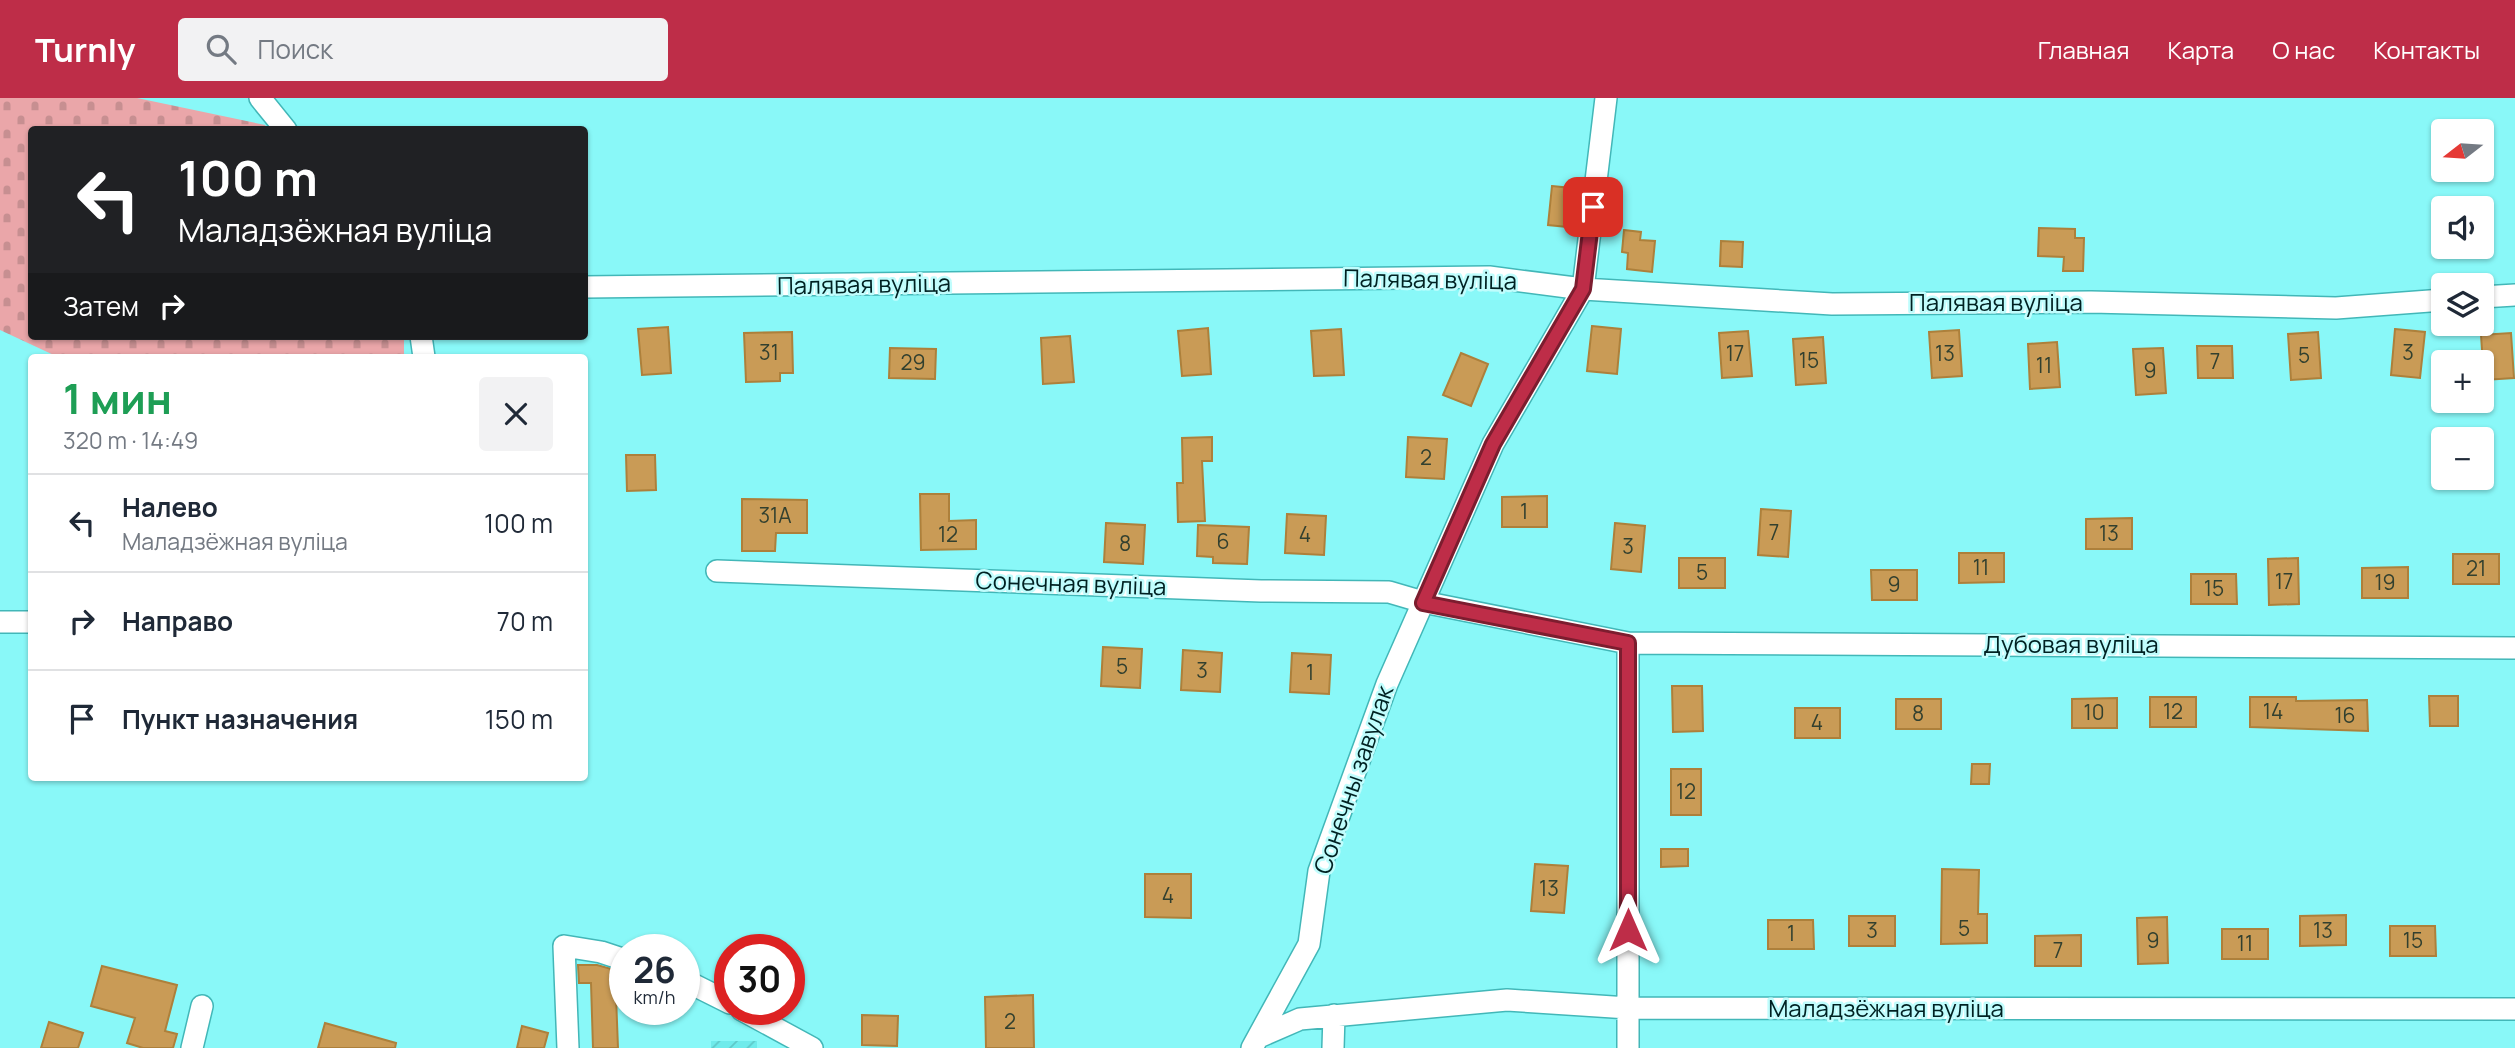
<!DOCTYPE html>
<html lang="ru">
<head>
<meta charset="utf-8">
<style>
  :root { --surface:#fff; --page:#f2f2f3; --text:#1f2937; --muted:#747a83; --line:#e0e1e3; --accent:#be2d48 }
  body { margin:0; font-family:Manrope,sans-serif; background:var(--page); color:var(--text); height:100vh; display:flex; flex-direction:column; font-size:26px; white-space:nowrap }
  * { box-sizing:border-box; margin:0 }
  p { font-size:23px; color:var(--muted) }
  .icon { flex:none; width:38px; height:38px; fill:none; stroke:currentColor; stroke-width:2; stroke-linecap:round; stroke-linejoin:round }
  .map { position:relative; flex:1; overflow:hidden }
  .drawer { position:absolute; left:28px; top:256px; width:560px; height:427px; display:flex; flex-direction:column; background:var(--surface); border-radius:7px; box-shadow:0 2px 5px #0004 }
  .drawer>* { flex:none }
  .guide { position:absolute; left:28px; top:28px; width:560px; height:214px; border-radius:7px; box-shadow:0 2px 5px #0004; background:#202124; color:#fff; overflow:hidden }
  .needle { width:46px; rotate:253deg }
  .fabs { position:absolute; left:2431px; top:21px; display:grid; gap:14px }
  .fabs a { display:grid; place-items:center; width:63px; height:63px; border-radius:7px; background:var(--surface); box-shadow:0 2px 5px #0004; font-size:35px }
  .speed { position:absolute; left:609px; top:836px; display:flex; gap:14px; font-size:35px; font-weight:700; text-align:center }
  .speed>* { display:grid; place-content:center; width:91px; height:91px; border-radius:50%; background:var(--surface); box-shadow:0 2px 5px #0004; line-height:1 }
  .speed small { font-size:18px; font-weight:400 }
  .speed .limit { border:10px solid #d22; background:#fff; color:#111 }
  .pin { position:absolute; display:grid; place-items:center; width:60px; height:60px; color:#fff; margin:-30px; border-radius:14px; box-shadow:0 4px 10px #0006 }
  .me { position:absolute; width:77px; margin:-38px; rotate:0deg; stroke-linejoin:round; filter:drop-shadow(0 0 5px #0008) }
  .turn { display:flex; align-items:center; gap:24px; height:147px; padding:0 35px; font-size:32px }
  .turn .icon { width:91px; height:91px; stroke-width:2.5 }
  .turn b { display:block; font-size:49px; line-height:60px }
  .then { display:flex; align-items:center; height:66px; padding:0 35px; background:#0003; gap:14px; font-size:26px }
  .round { display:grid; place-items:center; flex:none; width:74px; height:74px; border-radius:7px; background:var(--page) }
  .headline { display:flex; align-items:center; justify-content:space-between; height:119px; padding:0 35px }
  h1 { font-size:42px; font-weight:700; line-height:52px; color:#1e9e55 }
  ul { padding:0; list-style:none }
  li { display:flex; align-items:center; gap:21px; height:98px; padding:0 35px; border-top:2px solid var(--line) }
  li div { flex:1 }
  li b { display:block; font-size:26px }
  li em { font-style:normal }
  header { display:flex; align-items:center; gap:42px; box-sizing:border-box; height:98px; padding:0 35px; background:var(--accent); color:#fff }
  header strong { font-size:33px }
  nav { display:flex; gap:38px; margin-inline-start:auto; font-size:24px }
  .search { width:490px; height:63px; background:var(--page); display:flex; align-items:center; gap:18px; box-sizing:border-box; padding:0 24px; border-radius:7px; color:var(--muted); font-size:26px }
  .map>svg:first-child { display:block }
  .industrial { fill:url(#industrial-furrows) }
  .cemetery { fill:url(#cemetery-stones) }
  .building { fill:#c99b56; stroke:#ad803b; stroke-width:2 }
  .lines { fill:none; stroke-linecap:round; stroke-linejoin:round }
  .minor-casing { stroke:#42b7b8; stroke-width:24 }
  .minor { stroke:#fff; stroke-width:21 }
  .route-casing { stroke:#7c1d2f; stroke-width:18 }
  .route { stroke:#be2d48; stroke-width:12 }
  .labels { text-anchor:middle; stroke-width:5; stroke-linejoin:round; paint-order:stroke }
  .number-label { font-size:21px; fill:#32402f }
  .street-label { font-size:24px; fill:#002122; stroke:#c0fdfd }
</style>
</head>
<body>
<header>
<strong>Turnly</strong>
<div class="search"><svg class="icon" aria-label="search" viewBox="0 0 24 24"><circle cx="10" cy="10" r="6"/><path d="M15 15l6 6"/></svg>Поиск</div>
<nav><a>Главная</a><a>Карта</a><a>О нас</a><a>Контакты</a></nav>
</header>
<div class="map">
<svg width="2515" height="950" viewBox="0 0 2515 950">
  <defs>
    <pattern id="industrial-furrows" width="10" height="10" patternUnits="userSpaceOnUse" patternTransform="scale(1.75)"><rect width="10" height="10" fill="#6febeb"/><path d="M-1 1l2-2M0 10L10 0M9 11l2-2" fill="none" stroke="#5ec9c9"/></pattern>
    <pattern id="cemetery-stones" width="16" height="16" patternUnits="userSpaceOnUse" patternTransform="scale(1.75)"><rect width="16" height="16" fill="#eaa6a9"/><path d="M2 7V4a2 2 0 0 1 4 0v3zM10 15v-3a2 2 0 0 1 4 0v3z" fill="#c78f91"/></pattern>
  </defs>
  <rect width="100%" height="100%" fill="#89f8f8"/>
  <path class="industrial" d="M711,943H757V950H711Z"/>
  <path class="cemetery" d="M0,0H137L265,27L266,31L32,32V238H404V259H58L0,232Z"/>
  <path class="building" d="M1552,88L1581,91L1577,130L1548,127Z
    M2039,130L2075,131V140H2084L2083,173H2063L2064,159L2038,158Z
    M1624,132L1641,134L1640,142L1655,143L1652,174L1627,171L1628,155L1622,154Z
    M1721,143L1743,144L1742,169L1720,168Z
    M1592,228L1621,231L1617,276L1587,273Z
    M668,229L671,275L642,277L638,231Z
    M1208,230L1211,276L1182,278L1178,233Z
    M1341,231L1344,277L1314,278L1311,233Z
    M2395,231L2425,234L2420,280L2391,277Z
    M1959,232L1962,278L1932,280L1929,234Z
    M1748,233L1752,278L1722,280L1719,235Z
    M792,234L793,275H780V283L746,284L744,235Z
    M2318,234L2321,280L2291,282L2288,236Z
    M2511,235L2514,280L2484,282L2481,237Z
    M1070,238L1074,284L1043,286L1041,240Z
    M1823,239L1826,285L1796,287L1793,241Z
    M2057,244L2060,289L2030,291L2028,246Z
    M2197,248H2232L2233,280H2198Z
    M890,250L936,251L935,281L889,280Z
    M2163,250L2166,295L2136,297L2133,251Z
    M1461,255L1488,266L1471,308L1443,297Z
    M1212,339V363H1202L1205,423L1178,424L1177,385H1183L1182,340Z
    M1408,339L1447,341L1444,381L1406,379Z
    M626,357H655L656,392L627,393Z
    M920,396H949V423L976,422V451L921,452Z
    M1547,398V429H1502V399Z
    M742,401L807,402V435H776L775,453H742Z
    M1761,411L1791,413L1788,459L1758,457Z
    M1287,416L1326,418L1324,457L1285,455Z
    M2132,420V451H2086V421Z
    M1106,425L1145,427L1143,466L1104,464Z
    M1615,425L1645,428L1641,474L1611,471Z
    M1198,427L1249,429L1247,466L1213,465V459L1197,458Z
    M1959,455H2004V484L1959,485Z
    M2453,456H2499V486H2453Z
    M1679,460H1725V490H1679Z
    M2298,460L2299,506L2269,507L2268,461Z
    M2408,469V500H2362V470Z
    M1871,472H1917V502H1872Z
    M2191,476H2236L2237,506H2191Z
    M1103,549L1142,551L1140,590L1101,588Z
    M1183,552L1222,555L1220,594L1181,592Z
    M1292,555L1331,557L1329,596L1290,594Z
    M1672,588H1702L1703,633L1673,634Z
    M2429,598H2458V628H2430Z
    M2150,599H2196V629H2150Z
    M2250,599H2296V603L2367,602L2368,633L2250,629Z
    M2117,600V630H2072V601Z
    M1896,601H1941V631H1896Z
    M1795,610H1840V640H1795Z
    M1972,666H1990L1989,686H1971Z
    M1671,671H1701V717H1671Z
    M1661,751H1688V768L1661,769Z
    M1535,766L1568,768L1564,815L1531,813Z
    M1942,771L1979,772L1978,816H1987V845L1941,846Z
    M1145,776H1191V820L1145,819Z
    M2346,817V847L2300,848V818Z
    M1849,818H1895V848H1849Z
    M2167,819L2168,865L2138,866L2137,820Z
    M1768,822H1813L1814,851H1768Z
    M2390,828H2435L2436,858H2390Z
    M2222,831H2268V861H2222Z
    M2081,837V868H2035V838Z
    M578,867H597L615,872L618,950H593L591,885H579Z
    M102,868L177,887L165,933L177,936L173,950H143L127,945L135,920L91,908Z
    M1033,897L1034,950H986L985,899Z
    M862,917L898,918L897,948L862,947Z
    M49,924L83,935L78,950H41Z
    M325,925L396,945L395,950H318Z
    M522,928L548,935L544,950H517Z"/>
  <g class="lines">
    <g class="minor-casing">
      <path id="minor" d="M260,0L286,32
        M584,189L1489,179L1583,191L1832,206L2091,204L2336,210L2443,202
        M2482,199L2515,197
        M421,238L424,259
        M717,473L1261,493L1389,494L1423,504L1628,545L2515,550
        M0,524H32
        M1628,545V950
        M684,882L730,905
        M742,912L812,950
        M1261,938L1300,921L1507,902L1628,910L2515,911
        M192,950L202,908
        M568,950L564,848L601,854L625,862
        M1252,950L1309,846L1319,773L1387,586L1493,346L1583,191L1606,0
        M1333,950L1334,917"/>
    </g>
    <use href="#minor" class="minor"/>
  </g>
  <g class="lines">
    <g class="route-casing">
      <path id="route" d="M1593,109L1583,191L1493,346L1423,505L1628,545V832"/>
    </g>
    <use href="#route" class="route"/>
  </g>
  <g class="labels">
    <g class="number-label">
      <text x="769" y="262">31</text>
      <text x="2408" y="262">3</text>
      <text x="1735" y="263">17</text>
      <text x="1945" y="263">13</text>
      <text x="2304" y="265">5</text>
      <text x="1809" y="270">15</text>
      <text x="2215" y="271">7</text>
      <text x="913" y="272">29</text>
      <text x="2044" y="275">11</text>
      <text x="2150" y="280">9</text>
      <text x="1426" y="367">2</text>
      <text x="1524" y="421">1</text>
      <text x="775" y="425">31А</text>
      <text x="1774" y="442">7</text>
      <text x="2109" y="443">13</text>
      <text x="948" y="444">12</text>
      <text x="1305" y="444">4</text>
      <text x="1223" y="451">6</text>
      <text x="1125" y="453">8</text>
      <text x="1628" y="456">3</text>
      <text x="1981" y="477">11</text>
      <text x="2476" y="478">21</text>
      <text x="1702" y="482">5</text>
      <text x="2284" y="491">17</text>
      <text x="2385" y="492">19</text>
      <text x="1894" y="494">9</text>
      <text x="2214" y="498">15</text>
      <text x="1122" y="576">5</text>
      <text x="1202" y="580">3</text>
      <text x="1310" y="582">1</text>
      <text x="2173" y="621">12</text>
      <text x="2273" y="621">14</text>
      <text x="2094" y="622">10</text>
      <text x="1918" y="623">8</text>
      <text x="2345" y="625">16</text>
      <text x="1817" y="632">4</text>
      <text x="1686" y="701">12</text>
      <text x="1549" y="798">13</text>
      <text x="1168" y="805">4</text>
      <text x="1964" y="838">5</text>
      <text x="1872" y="840">3</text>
      <text x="2323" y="840">13</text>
      <text x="1791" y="843">1</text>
      <text x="2153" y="850">9</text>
      <text x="2413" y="850">15</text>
      <text x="2245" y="853">11</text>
      <text x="2058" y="860">7</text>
      <text x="1010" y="931">2</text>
    </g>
    <g class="street-label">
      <text transform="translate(1430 182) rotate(1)" y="8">Палявая вуліца</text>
      <text transform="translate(864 187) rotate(-1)" y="8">Палявая вуліца</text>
      <text x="1996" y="213">Палявая вуліца</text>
      <text transform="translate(1071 486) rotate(2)" y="8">Сонечная вуліца</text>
      <text x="2071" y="555">Дубовая вуліца</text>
      <text transform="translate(1354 682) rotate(-71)" y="8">Сонечны завулак</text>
      <text x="1886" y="919">Маладзёжная вуліца</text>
    </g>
  </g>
</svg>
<div class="fabs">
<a><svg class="needle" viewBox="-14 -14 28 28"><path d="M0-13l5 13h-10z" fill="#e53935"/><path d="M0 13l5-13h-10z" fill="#747a83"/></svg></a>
<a><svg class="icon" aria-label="sound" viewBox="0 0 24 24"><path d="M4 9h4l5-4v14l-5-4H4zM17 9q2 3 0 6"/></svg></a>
<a><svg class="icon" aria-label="layers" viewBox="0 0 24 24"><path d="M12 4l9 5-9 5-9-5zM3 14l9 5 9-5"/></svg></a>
<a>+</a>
<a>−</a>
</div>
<div class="speed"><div>26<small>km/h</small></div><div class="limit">30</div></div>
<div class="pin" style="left:1593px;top:109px;background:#d93025"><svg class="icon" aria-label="arrive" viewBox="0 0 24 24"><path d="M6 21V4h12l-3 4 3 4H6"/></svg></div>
<svg class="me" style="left:1628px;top:832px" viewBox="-20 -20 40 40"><path d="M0-17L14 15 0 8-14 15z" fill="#be2d48" stroke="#fff" stroke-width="4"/></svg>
<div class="guide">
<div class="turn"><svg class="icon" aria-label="left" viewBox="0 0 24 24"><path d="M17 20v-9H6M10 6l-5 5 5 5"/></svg><div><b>100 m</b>Маладзёжная вуліца</div></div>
<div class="then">Затем<svg class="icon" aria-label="right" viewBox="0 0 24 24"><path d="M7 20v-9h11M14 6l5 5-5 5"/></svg></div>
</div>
<section class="drawer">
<div class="headline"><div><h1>1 мин</h1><p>320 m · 14:49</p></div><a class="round"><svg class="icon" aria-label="close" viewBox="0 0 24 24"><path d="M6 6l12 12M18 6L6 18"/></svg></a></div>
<ul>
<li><svg class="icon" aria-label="left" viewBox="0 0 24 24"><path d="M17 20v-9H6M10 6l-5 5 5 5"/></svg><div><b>Налево</b><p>Маладзёжная вуліца</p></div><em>100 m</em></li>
<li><svg class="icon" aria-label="right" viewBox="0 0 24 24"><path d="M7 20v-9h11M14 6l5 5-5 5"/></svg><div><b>Направо</b></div><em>70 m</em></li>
<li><svg class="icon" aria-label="arrive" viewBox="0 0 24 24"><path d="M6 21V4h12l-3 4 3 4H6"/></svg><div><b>Пункт назначения</b></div><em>150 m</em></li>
</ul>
</section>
</div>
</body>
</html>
